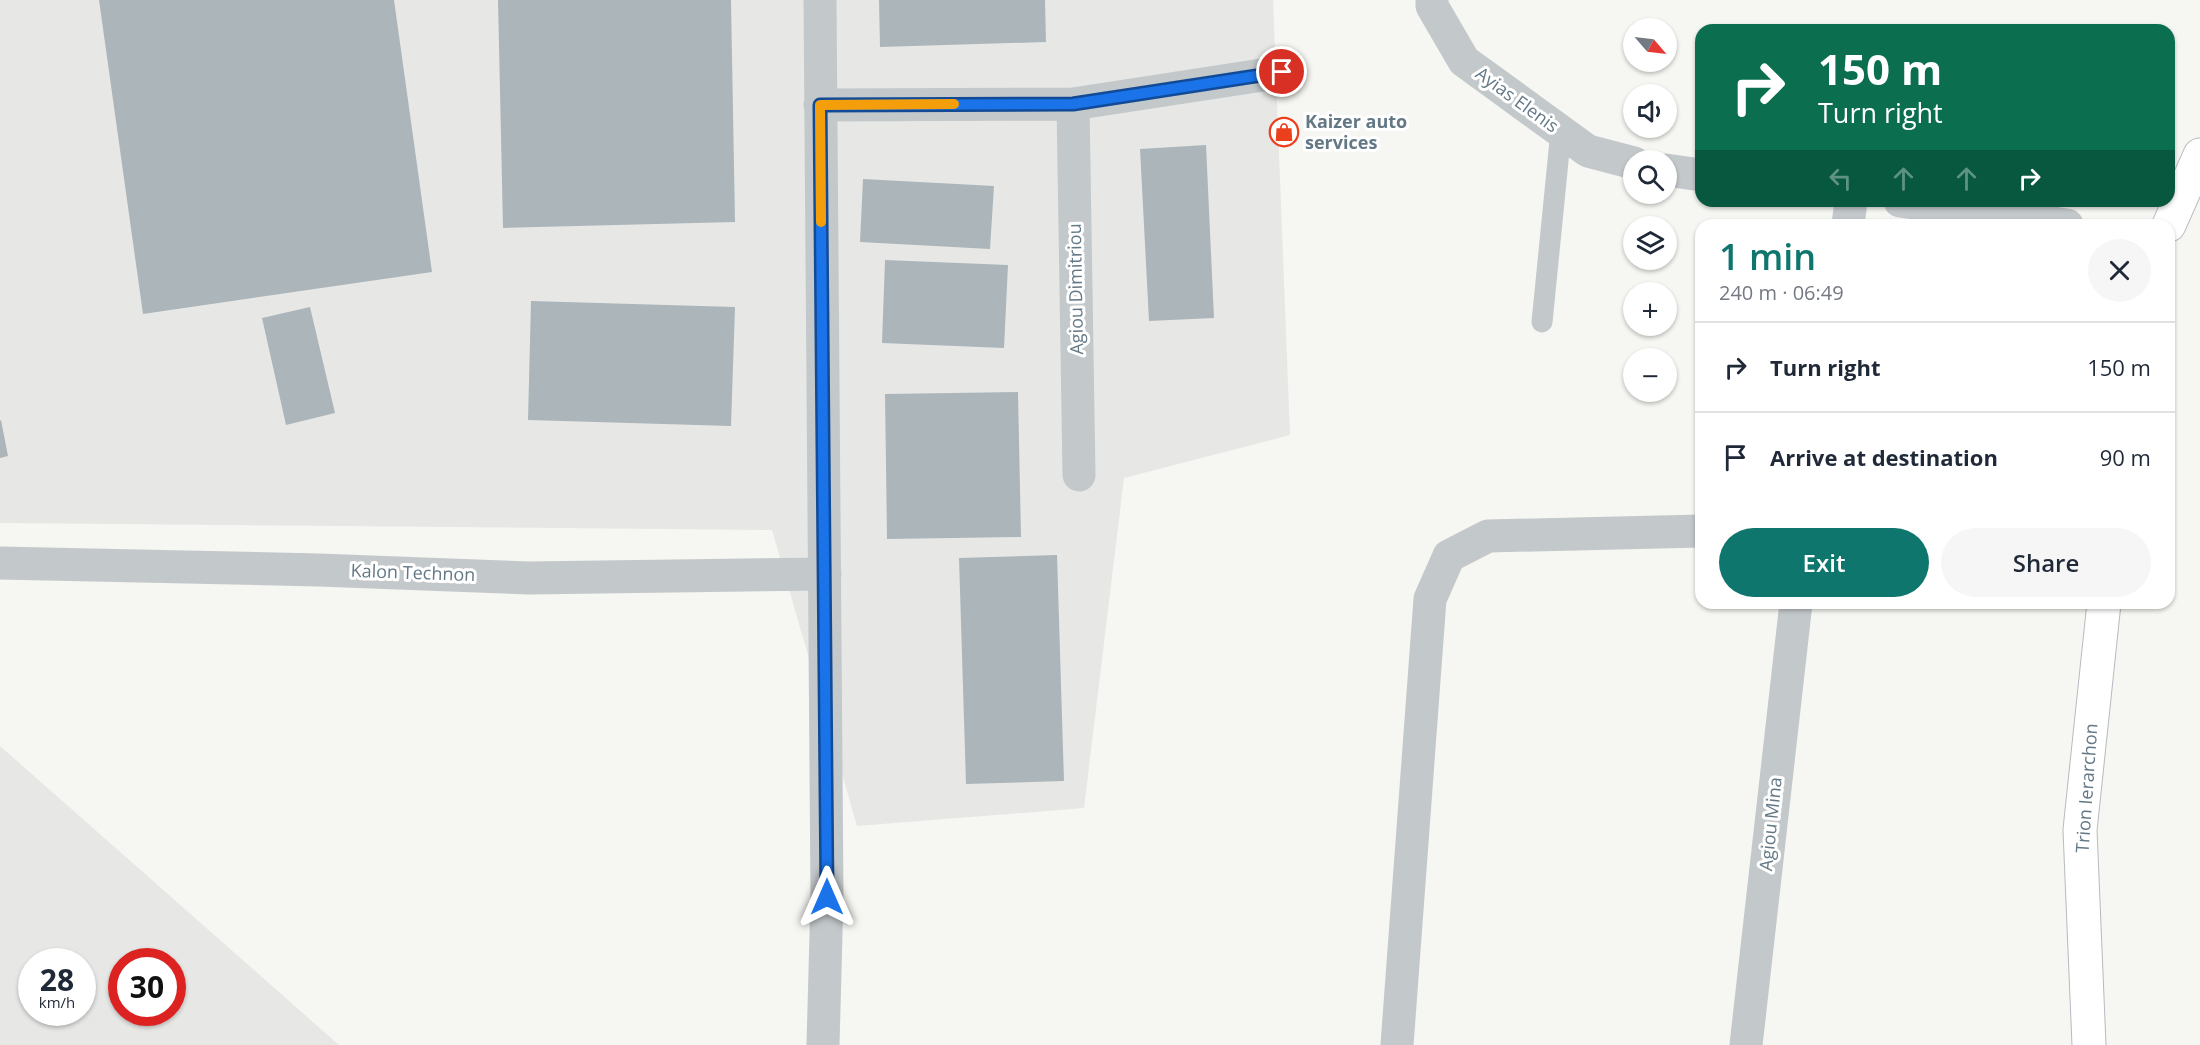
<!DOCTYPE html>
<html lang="en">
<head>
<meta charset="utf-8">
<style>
  :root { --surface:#fff; --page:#f6f6f7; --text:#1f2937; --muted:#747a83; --line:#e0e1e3; --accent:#0f766e }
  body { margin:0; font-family:"Open Sans",sans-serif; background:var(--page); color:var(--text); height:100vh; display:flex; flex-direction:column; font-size:22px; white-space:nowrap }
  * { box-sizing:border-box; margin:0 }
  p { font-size:20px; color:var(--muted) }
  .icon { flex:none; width:33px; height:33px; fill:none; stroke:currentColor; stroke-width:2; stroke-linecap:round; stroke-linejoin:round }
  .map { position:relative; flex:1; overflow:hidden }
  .drawer { position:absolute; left:1695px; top:219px; width:480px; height:390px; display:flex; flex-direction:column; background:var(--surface); border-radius:18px; box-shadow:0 2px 4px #0004 }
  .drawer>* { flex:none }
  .top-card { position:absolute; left:1695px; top:24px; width:480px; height:183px; border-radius:18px; box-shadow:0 2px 4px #0004; background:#0b6e4f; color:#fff; overflow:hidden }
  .needle { width:39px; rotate:118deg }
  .controls { position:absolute; left:1623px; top:18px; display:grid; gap:12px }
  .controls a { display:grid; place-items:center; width:54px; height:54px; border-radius:50%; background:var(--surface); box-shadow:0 2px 4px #0004; font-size:30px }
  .speed { position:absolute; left:18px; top:948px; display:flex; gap:12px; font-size:30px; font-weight:700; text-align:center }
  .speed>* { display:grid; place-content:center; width:78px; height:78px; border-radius:50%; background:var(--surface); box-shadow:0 2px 4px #0004; line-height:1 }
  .speed small { font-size:15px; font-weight:400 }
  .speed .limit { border:9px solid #d22; background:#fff; color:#111 }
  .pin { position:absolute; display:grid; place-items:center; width:51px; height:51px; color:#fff; margin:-26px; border:3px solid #fff; border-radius:50%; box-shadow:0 2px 6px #0007 }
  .me { position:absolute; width:66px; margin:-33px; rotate:0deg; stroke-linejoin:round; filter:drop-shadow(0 0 4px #0008) }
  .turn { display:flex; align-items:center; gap:21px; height:126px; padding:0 24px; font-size:27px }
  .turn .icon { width:78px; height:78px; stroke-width:2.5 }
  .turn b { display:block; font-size:42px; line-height:51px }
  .lanes { display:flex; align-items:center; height:57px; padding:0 24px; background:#0003; justify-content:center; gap:30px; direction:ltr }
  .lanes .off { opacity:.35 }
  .round { display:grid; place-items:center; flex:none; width:63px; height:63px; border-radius:32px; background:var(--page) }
  .head { display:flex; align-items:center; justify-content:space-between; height:102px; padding:0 24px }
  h1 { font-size:36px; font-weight:600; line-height:45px; color:var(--accent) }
  .button { display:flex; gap:12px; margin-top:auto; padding:12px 24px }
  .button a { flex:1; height:69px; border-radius:36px; background:var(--accent); color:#fff; font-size:24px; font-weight:600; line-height:69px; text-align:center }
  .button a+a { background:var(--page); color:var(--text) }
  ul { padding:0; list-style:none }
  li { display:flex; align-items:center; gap:18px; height:90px; padding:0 24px; border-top:2px solid var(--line) }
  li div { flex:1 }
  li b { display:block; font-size:22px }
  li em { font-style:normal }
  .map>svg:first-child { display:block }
  .built { fill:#e7e8e6; fill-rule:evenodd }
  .building { fill:#acb5ba }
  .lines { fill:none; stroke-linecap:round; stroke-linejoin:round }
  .secondary-casing { stroke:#b5bbbf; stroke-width:35 }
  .service { stroke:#c3c8ca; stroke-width:21 }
  .minor { stroke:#c3c8ca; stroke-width:33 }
  .secondary { stroke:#fff; stroke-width:33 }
  .route-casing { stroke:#114b97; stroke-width:15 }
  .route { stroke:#1a73e8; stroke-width:10 }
  .slow { stroke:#f59e0b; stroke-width:10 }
  .labels { text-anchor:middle; stroke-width:6; stroke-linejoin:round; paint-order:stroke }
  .street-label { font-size:18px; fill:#637885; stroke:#fff }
  .poi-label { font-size:18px; font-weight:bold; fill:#637885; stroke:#fff; text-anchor:start }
</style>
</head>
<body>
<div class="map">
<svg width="2200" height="1045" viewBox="0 0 2200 1045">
  <rect width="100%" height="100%" fill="#f6f6f2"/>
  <path class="built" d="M0,0H1273L1290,435L1124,478L1084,808L857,826L772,530L0,523Z
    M0,746L339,1045H0ZM32,962H82V1012H32ZM122,962H172V1012H122Z"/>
  <path class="building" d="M99,0H394L432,272L143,314Z
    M498,0H731L735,222L503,228Z
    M879,0H1045L1046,42L880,47Z
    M1206,145L1214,318L1149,321L1140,149Z
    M863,179L994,186L990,249L860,242Z
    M885,260L1008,265L1004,348L882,343Z
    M531,301L735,307L731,426L528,420Z
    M310,307L335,413L286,425L262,318Z
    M1018,392L1021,537L887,539L885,394Z
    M1,420L8,456L0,458V421Z
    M1057,555L1064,781L966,784L959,558Z"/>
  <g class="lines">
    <g class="secondary-casing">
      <path id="secondary" d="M2169,225L2200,155
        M2089,1045L2080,830L2104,603"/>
    </g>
    <path class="service" d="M1542,322L1561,131"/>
    <path class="minor" d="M820,0L827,897L823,1045
      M1432,0V6L1464,61L1588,151L1634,163
      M1073,104L1079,475
      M820,105L1073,104L1282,72
      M1666,170L1701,175
      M1900,201L2067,225
      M1848,225L1851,201
      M0,563L319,570L529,578L825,574
      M1397,1045L1430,599L1449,556L1488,536L1701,531
      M1746,1045L1796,603"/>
    <use href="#secondary" class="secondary"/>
  </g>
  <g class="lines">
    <g class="route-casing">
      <path id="route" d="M827,897L820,105L1073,104L1282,72"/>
    </g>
    <use href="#route" class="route"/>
    <path class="slow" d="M821,222L820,105L954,104"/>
  </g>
  <defs>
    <g id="shop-ring" transform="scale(1.5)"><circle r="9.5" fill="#fff" stroke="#ec3f1c" stroke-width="1.5"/><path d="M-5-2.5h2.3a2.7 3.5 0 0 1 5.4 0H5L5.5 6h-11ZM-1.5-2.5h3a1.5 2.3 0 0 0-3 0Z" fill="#ec3f1c"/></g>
  </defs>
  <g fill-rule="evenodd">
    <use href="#shop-ring" x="1284" y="132"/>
  </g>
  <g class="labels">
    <g class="street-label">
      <text transform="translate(1517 100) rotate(36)" y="6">Ayias Elenis</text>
      <text transform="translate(1076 289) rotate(-91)" y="6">Agiou Dimitriou</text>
      <text transform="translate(413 573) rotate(2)" y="6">Kalon Technon</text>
      <text transform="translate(2087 788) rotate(-86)" y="6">Trion Ierarchon</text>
      <text transform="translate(1771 824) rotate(-84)" y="6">Agiou Mina</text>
    </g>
    <g class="poi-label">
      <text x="1305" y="128">Kaizer auto<tspan x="1305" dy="21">services</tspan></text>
    </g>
  </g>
</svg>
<div class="controls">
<a><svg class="needle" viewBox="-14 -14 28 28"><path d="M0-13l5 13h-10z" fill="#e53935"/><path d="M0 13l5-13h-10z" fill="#747a83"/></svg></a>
<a><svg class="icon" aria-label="sound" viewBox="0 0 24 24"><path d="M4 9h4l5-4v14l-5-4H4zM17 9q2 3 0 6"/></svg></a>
<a><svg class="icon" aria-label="search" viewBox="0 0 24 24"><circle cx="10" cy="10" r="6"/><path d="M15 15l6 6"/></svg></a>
<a><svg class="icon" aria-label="layers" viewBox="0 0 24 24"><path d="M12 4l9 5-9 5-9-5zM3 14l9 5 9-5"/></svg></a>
<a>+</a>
<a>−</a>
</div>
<div class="speed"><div>28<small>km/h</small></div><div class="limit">30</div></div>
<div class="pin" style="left:1282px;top:72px;background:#d93025"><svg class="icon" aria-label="arrive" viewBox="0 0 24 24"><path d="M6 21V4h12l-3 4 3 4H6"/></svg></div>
<svg class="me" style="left:827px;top:897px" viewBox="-20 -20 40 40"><path d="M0-17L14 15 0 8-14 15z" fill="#1a73e8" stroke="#fff" stroke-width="4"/></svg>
<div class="top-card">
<div class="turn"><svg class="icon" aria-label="right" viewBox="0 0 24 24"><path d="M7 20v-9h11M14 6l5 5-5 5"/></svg><div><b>150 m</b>Turn right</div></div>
<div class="lanes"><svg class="icon off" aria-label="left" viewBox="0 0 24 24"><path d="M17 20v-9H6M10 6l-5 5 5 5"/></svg><svg class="icon off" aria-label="ahead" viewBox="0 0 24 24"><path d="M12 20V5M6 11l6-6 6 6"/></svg><svg class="icon off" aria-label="ahead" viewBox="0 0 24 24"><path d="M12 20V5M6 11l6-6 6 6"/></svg><svg class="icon" aria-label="right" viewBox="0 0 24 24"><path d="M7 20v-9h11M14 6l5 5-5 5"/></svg></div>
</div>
<section class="drawer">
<div class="head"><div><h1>1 min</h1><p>240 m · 06:49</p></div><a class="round"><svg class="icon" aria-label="close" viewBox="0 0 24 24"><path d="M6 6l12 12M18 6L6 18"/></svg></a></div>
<ul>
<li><svg class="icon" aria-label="right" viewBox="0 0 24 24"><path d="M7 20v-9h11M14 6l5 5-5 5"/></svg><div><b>Turn right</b></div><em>150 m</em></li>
<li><svg class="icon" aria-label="arrive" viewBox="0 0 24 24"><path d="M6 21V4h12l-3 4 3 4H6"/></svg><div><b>Arrive at destination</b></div><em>90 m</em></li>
</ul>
<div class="button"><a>Exit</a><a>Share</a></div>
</section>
</div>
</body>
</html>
